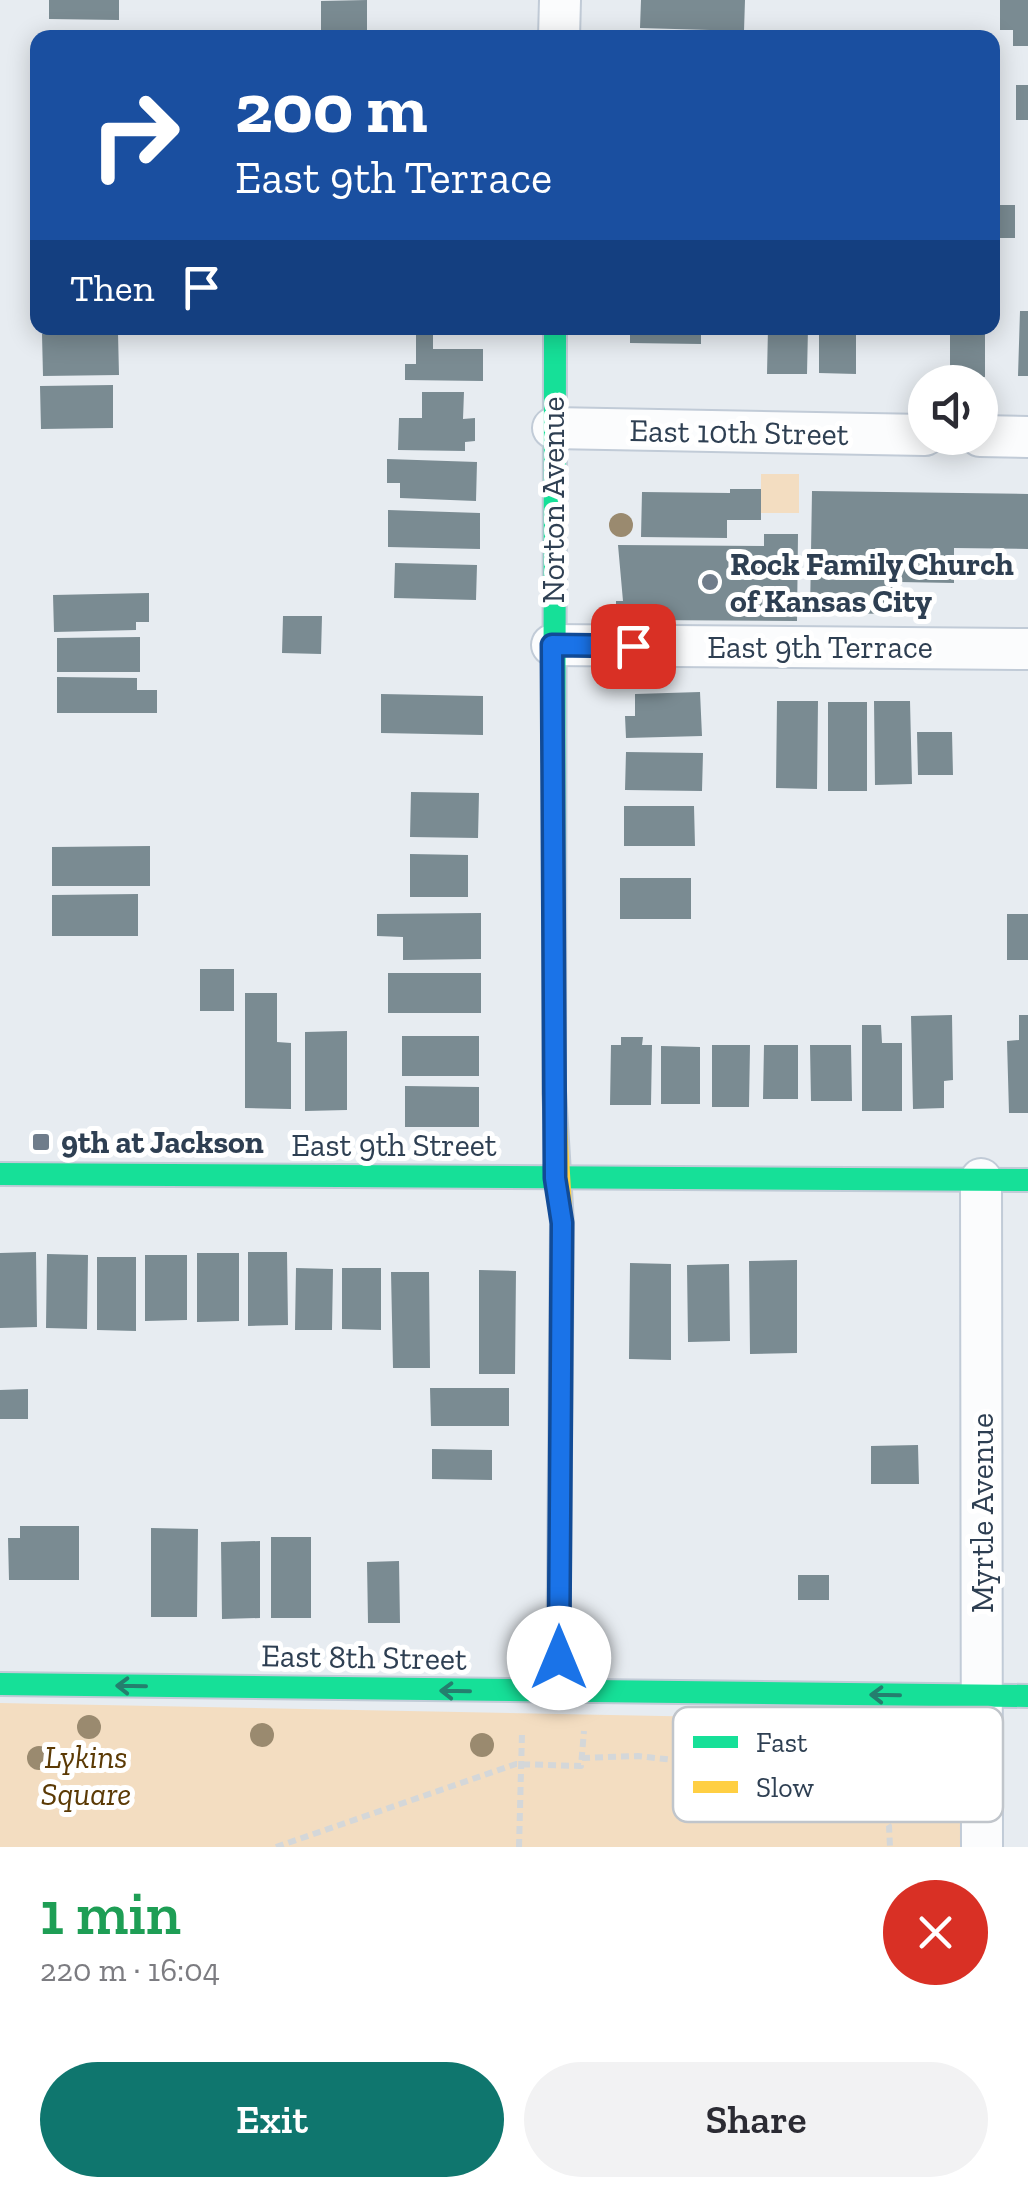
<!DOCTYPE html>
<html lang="en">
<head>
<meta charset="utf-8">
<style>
  :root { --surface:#fff; --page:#f2f2f3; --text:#2b2b33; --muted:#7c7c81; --accent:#0f766e }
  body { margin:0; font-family:"Zilla Slab",serif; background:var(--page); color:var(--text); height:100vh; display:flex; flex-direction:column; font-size:38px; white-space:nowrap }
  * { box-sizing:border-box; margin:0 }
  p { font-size:32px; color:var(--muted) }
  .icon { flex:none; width:55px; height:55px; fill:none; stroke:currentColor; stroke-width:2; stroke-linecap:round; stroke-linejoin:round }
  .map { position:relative; height:1847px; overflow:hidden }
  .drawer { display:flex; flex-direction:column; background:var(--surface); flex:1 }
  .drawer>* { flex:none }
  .top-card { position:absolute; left:30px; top:30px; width:970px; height:305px; border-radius:20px; box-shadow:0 5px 25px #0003; background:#1a4fa0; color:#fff; overflow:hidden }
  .tools { position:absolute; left:908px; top:365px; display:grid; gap:20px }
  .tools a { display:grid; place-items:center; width:90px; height:90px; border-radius:50%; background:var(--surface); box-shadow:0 5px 25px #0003; font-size:50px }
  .pin { position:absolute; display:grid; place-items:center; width:85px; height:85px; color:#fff; margin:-42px; border-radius:20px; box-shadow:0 5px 15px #0006 }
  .me { position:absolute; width:110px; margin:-55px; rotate:0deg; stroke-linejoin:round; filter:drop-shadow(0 0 8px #0008) }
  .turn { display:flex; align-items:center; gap:35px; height:210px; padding:0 40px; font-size:45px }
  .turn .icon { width:130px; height:130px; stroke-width:2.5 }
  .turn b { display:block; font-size:70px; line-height:85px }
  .then { display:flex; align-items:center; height:95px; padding:0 40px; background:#0003; gap:20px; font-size:38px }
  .round { display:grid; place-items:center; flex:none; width:105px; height:105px; border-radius:52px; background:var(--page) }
  .head { display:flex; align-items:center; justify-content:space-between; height:170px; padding:0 40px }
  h1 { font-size:60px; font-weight:600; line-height:75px; color:#1e9e55 }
  .cta { display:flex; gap:20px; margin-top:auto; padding:20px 40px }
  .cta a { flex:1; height:115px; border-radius:60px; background:var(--accent); color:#fff; font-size:40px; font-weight:600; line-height:115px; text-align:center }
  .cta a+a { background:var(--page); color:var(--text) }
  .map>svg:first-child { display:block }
  .green { fill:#f3ddc1 }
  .building { fill:#7a8b92 }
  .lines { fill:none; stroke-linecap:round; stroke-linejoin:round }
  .street-casing { stroke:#c1cbd7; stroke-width:44 }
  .fast-casing { stroke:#c1cbd7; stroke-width:26 }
  .slow-casing { stroke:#c1cbd7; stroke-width:26 }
  .path { stroke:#d4d7d9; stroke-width:6; stroke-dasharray:8 5; stroke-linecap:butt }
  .street { stroke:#fbfcfd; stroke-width:40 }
  .fast { stroke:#16e098; stroke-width:22 }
  .slow { stroke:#ffcf43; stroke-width:22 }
  .tree { fill:#9a8a6f }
  .oneway { stroke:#247f6e }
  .route-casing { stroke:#114b97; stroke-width:25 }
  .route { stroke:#1a73e8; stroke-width:18 }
  .poi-dot { fill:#6f7c8a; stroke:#fff; stroke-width:4 }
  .labels { text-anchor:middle; stroke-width:10; stroke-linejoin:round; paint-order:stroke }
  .street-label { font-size:32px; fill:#2e3f52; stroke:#fff }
  .poi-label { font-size:32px; font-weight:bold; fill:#2e3f52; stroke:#fff; text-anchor:start }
  .park-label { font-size:32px; font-style:italic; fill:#5b3a05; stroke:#fff }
  .key { fill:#fff; stroke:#c0c5cb; stroke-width:2.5 }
  .key-label { font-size:28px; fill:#2e3f52 }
</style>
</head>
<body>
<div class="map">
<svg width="1028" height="1847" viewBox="0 0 1028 1847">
  <rect width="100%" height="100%" fill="#e7ecf1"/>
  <path class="green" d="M761,474H799V513H761Z
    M0,1703L965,1722L967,1847H0Z"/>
  <path class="building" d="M49,0H119V20L49,19Z
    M367,0V37H321V1Z
    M641,0H745L744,31L640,28Z
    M1000,0H1028V46H1013V30H1000Z
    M1016,85H1028V120H1016Z
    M992,205H1015V238H992Z
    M1020,311H1028V376H1018Z
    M630,328H701V344L630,343Z
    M768,328H808L807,374H767Z
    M819,328H856V374L819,373Z
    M950,328H985V377H950Z
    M118,333L119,375L43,376L42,334Z
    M416,334H433V349H483V381L405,380V364H416Z
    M113,385V428L41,429L40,386Z
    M422,392H464L463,419L475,418V441L465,442V451L398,450L399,418H422Z
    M387,459L477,462L476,501L400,498V483H387Z
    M730,489H761V520H727V538L641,537L642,492L730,493Z
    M812,491L1028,494V549L954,548V583L900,582L899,614L810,613Z
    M388,510L480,513V549L388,547Z
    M764,534H798L797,621L645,620V625H616V601H623L618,545L764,546Z
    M395,563L477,565L476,600L394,598Z
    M149,593V622H136V630L54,632L53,595Z
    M283,616H322L321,654L282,653Z
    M140,637V672H57V638Z
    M57,677L137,678V690H157V713H57Z
    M700,692L702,736L626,738L625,716H635V694Z
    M381,694L483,696V735L381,733Z
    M777,701H818L817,789L776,788Z
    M874,701H910L912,784L875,785Z
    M828,702H867V791H828Z
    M917,732H952L953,775H918Z
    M626,752L703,753L702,791L625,790Z
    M411,792L479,793L478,838L410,837Z
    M624,806H694L695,846H624Z
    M150,846V886H52V847Z
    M410,854L468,855V897H410Z
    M620,878H691V919H620Z
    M138,894V936H52V895Z
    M481,913V959L403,960V937L377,936V914Z
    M1007,914H1028V960H1007Z
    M200,969H234V1011H200Z
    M388,973H481V1013H388Z
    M245,993H277V1042L291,1043V1109L245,1108Z
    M952,1015L953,1080L944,1081V1108L913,1109L911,1016Z
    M1019,1015H1028V1113H1009L1007,1041L1019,1040Z
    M862,1025H881L882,1043H902V1111H862Z
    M347,1031V1110L305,1111V1032Z
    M402,1036H479V1076H402Z
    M621,1037H643L642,1045H652L651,1105H610L611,1045H621Z
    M712,1045H750L749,1107H712Z
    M764,1045H798V1099H763Z
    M810,1045H851L852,1101H811Z
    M661,1046L700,1047V1104H661Z
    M405,1086L479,1087V1127H405Z
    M36,1252L37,1327L0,1328V1253Z
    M248,1252H287L288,1325L248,1326Z
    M197,1253H239V1321L197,1322Z
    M47,1254L88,1255L87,1329L46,1328Z
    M145,1255H187V1320L145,1321Z
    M97,1257H136V1331L97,1330Z
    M797,1260V1353L750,1354L749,1261Z
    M630,1263L671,1264V1360L629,1359Z
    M729,1264L730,1341L688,1342L687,1265Z
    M296,1268L333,1269L332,1330H295Z
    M342,1268H381V1330L342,1329Z
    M479,1270L516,1271L515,1374H479Z
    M391,1272H429L430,1368H393Z
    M430,1388H509V1426H431Z
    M28,1389V1419H0V1390Z
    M918,1445L919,1484H871V1446Z
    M432,1449L492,1450V1480L432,1479Z
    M20,1526H79V1580H9L8,1538H20Z
    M151,1528L198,1529L197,1617H151Z
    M271,1537H311V1618H271Z
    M260,1541V1618L222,1619L221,1542Z
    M399,1561L400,1623H368L367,1562Z
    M798,1575H829V1600H798Z"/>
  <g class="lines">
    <g class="street-casing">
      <path id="street" d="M559,38L560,0
        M553,428L925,435
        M980,436L1028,437
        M552,645L1028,649
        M981,1179L982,1847"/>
    </g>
    <g class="fast-casing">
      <path id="fast" d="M554,1091L555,328
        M0,1174L1028,1180
        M0,1684L1028,1696"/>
    </g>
    <g class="slow-casing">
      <path id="slow" d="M554,1091L562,1223L558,1692"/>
    </g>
    <path class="path" d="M582,1758L638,1756L709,1764L763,1780L825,1785L872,1800L889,1826L890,1847
      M276,1847L516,1764L581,1766L584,1731
      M519,1847L522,1733"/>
    <use href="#street" class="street"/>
    <use href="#fast" class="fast"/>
    <use href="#slow" class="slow"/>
  </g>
  <g class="tree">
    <circle cx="621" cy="525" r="12"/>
    <circle cx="89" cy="1727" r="12"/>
    <circle cx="262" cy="1735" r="12"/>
    <circle cx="482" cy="1745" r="12"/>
    <circle cx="39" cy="1758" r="12"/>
  </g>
  <defs><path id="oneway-shaft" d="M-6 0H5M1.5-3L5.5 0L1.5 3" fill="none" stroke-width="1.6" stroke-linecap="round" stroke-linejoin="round" transform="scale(2.5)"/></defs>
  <g class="oneway">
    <use href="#oneway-shaft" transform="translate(131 1686) rotate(-179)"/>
    <use href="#oneway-shaft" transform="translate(455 1691) rotate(-179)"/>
    <use href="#oneway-shaft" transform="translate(885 1695) rotate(-179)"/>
  </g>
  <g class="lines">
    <g class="route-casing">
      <path id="route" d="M559,1658L562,1223L555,1178L552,645L633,646"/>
    </g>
    <use href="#route" class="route"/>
  </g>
  <g class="poi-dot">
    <circle cx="710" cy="582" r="10"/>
    <rect x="31" y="1132" width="20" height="20" rx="5"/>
  </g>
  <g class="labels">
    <g class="street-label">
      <text transform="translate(739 432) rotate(1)" y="11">East 10th Street</text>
      <text transform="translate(553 500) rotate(-90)" y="11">Norton Avenue</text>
      <text x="820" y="658">East 9th Terrace</text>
      <text x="394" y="1156">East 9th Street</text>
      <text transform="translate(982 1513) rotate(-90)" y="11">Myrtle Avenue</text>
      <text transform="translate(364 1657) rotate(1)" y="11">East 8th Street</text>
    </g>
    <g class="poi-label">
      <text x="730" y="575">Rock Family Church<tspan x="730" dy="37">of Kansas City</tspan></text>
      <text x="61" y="1153">9th at Jackson</text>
    </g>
    <g class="park-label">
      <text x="86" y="1768">Lykins<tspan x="86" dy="37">Square</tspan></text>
    </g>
  </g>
  <rect x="673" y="1707" width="330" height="115" rx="15" class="key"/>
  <rect x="693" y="1736" width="45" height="12" fill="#16e098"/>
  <rect x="693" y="1781" width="45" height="12" fill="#ffcf43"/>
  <g class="key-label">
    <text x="756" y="1752">Fast</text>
    <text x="756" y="1797">Slow</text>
  </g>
</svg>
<div class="tools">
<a><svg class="icon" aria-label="sound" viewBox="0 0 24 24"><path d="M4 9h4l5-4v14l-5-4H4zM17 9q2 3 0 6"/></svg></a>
</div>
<div class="pin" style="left:633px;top:646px;background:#d93025"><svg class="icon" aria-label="arrive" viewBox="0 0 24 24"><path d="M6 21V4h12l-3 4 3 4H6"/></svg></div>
<svg class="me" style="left:559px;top:1658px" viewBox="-20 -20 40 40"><circle r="19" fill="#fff"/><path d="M0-13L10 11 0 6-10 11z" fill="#1a73e8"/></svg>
<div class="top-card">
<div class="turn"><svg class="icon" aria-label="right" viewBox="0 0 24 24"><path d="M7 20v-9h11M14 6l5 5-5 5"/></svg><div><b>200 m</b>East 9th Terrace</div></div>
<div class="then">Then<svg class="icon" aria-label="arrive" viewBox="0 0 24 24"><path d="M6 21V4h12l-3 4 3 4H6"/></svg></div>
</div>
</div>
<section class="drawer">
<div class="head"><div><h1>1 min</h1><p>220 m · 16:04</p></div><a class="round" style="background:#d93025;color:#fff"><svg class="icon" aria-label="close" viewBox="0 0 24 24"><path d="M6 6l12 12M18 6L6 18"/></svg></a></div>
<div class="cta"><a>Exit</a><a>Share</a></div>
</section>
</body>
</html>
